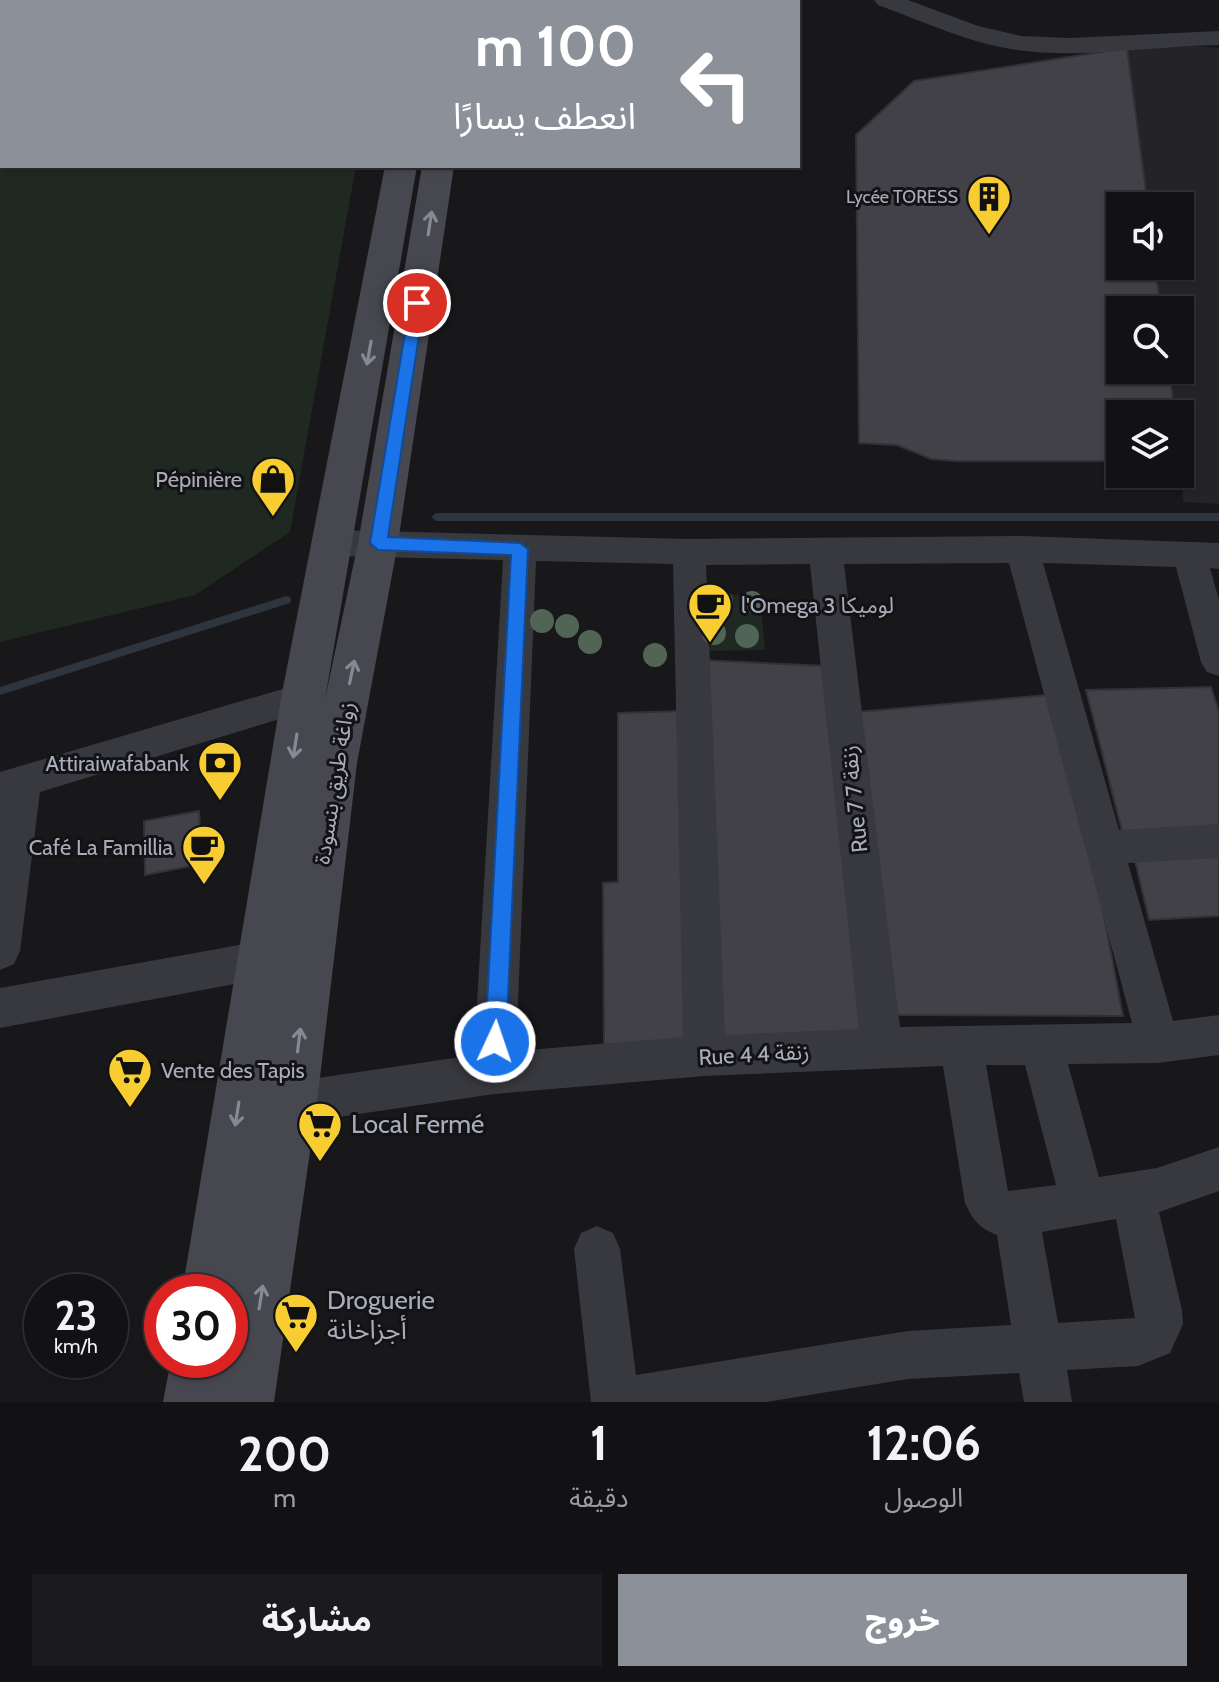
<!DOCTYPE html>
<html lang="ar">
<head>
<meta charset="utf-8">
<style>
  :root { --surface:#121114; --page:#1b1a1d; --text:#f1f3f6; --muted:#9c9da0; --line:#313134; --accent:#8c9099 }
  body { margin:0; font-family:Cabin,"Noto Sans Arabic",sans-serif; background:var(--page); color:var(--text); direction:rtl; height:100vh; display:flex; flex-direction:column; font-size:30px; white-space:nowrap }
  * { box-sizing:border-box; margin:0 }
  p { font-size:26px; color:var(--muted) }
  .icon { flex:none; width:44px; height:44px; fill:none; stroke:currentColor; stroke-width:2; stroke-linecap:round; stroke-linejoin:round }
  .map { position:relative; height:1402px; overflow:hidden; direction:ltr }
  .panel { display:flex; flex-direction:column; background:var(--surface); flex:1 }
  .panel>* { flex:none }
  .guide { position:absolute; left:0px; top:0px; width:800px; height:168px; box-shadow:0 2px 6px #0004,0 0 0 2px var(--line); direction:rtl; background:#8c9099; color:#fff; overflow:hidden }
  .fabs { position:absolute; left:1106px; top:192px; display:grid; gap:16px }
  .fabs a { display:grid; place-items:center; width:88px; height:88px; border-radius:0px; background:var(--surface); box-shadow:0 2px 6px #0004,0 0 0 2px var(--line); font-size:40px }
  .speed { position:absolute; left:24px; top:1274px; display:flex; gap:16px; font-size:40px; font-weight:700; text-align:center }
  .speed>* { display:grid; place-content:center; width:104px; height:104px; border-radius:50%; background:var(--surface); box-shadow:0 2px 6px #0004,0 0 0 2px var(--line); line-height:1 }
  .speed small { font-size:20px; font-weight:400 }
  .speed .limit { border:12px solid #d22; background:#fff; color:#111 }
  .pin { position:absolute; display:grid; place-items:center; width:68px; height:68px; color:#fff; margin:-34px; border:4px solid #fff; border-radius:50%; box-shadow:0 2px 8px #0007 }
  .me { position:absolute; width:88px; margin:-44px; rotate:3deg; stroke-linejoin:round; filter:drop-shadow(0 0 6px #0008) }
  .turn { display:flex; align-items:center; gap:28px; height:168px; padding:0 32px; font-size:36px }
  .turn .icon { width:104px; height:104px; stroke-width:2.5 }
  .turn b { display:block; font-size:56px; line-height:68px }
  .eta { display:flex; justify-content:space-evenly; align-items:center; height:136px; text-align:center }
  .eta b { font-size:48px; font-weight:800; line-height:56px }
  .cta { display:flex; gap:16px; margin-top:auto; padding:16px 32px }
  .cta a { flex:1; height:92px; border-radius:0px; background:var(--accent); color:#fff; font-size:32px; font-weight:800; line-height:92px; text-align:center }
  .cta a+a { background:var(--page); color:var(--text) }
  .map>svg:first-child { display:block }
  .built { fill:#242327 }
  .green { fill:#1f2821 }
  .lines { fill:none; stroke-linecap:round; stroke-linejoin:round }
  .stream { fill:#2d353e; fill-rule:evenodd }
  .building { fill:#424147; stroke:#323136; stroke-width:2 }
  .minor { fill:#38393f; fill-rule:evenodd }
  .secondary { fill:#46474f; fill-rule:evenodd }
  .tree { fill:#516556 }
  .oneway { stroke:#868995 }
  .route { fill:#1a73e8; stroke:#114b97; stroke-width:2 }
  .labels { text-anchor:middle; stroke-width:6; stroke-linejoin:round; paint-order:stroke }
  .far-poi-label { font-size:18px; fill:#a9acba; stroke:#131215; text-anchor:end }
  .poi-label { font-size:22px; fill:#a9acba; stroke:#131215; text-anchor:end }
  .street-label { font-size:22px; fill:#a9acba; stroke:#131215 }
  .near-poi-label { font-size:26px; fill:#a9acba; stroke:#131215; text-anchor:start }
</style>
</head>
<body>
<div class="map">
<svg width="1219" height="1402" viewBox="0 0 1219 1402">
  <rect width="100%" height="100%" fill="#18171a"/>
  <path class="built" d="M1195,46L1219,48V504L1183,502L1180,414H1175L1169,370H1180V310H1161L1155,266H1180V206H1148L1127,48Z"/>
  <path class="green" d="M0,0H385L2,2V166H356L290,532L195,595L0,642Z
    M760,594L765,650L709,651L705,595Z"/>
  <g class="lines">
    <path class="stream" d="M436,513H1219V521H436L431,517Z
      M286,596L290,597L291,600L290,603L0,695V687Z"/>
  </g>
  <path class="building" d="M1127,48L1148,206H1120V266H1155L1161,310H1120V370H1169L1175,414H1120V461H956L931,459L897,445L859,443L856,135L914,81Z
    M701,660L828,666L861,1040H711Z
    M1211,687L1219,712V826L1122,831L1086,690Z
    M1047,695L1099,889L1123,1016L891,1015L858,712Z
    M682,711L696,1043L604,1045L603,883L618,882V713Z
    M199,811L202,864L145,875L144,821Z
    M1219,849V916L1149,920L1133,852Z"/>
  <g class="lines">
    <path class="minor" d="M874,0H908L978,26L1021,36L1070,38L1219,31V45C1152,46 1084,59 1017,50C969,43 924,22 878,5Z
      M334,530L689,539L1022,536L1219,543V569L1210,568L1219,600V676L1207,672L1201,662L1176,567L1043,563L1119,830L1219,824V858L1128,863L1173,1021L1219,1015V1055L1158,1063L1068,1064L1099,1177L1157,1168L1219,1147V1191L1159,1212L1182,1310L1183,1324L1170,1353L1138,1366L1067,1370L1072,1402H1024L1019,1373L908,1379L766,1402H591L574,1249L581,1233L597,1226L613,1233L620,1249L636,1375L908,1331L1011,1325L997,1235C979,1228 973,1220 965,1203L943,1066L705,1076L494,1094L291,1124L276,1118L269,1103L276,1088L291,1082L474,1055L503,560L334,556L322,552L317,543L322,534ZM536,561L673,564L683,1037L516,1051ZM1009,563L1132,1023L900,1027L844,564ZM810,564L859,1029L725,1035L706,565ZM986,1065H1025L1056,1185L1008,1191ZM1116,1219L1135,1318L1058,1323L1042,1232Z
      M303,683L316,688L321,698L316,708L40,792L20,951L14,964L0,970V772Z
      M261,941L275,947L281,960L275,973L261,979L0,1028V988Z"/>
    <path class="secondary" d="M446,0H474V2H446Z
      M385,166H417L325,699L358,543L422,166H454L398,543L357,763L317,1103L274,1402H163L171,1360H230V1292H182L281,698Z"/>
  </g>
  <g class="tree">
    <circle cx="722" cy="601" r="11"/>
    <circle cx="752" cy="602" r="11"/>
    <circle cx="542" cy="621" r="12"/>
    <circle cx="567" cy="626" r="12"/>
    <circle cx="714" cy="633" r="12"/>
    <circle cx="747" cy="636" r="12"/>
    <circle cx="590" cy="642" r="12"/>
    <circle cx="655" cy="655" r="12"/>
  </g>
  <defs><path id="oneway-shaft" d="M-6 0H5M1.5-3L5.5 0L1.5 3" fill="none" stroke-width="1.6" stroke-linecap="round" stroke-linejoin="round" transform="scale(2)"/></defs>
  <g class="oneway">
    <use href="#oneway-shaft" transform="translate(430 223) rotate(-81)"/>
    <use href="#oneway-shaft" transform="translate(369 353) rotate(100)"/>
    <use href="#oneway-shaft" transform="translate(352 672) rotate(-78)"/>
    <use href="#oneway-shaft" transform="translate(295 746) rotate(99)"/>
    <use href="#oneway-shaft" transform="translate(299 1040) rotate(-83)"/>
    <use href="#oneway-shaft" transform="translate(237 1114) rotate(99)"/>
    <use href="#oneway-shaft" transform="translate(261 1297) rotate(-81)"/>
  </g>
  <path class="route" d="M417,298L424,303L388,537L520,543L528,549L506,1042L503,1049L495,1052L488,1049L485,1042L511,555L378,550L370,543L410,303Z"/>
  <defs>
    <g id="building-pin" transform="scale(2.3)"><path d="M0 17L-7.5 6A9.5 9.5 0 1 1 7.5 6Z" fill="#f8cd31" stroke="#131215"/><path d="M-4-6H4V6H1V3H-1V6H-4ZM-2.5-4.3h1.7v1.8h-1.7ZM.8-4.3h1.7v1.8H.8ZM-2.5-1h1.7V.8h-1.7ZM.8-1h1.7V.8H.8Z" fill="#111"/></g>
    <g id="shop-pin" transform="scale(2.3)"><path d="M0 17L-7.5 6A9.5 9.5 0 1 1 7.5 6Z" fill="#f8cd31" stroke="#131215"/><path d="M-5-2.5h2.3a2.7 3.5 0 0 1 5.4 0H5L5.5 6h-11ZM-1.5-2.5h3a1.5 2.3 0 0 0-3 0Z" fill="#111"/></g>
    <g id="cafe-pin" transform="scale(2.3)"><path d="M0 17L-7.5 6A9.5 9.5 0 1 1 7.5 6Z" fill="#f8cd31" stroke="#131215"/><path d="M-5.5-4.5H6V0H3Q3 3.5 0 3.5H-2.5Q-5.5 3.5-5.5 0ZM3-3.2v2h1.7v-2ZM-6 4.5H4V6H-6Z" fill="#111"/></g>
    <g id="bank-pin" transform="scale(2.3)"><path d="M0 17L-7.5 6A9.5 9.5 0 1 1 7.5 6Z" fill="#f8cd31" stroke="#131215"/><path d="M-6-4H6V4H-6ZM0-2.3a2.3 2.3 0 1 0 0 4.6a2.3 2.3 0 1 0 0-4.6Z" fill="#111"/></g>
    <g id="supermarket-pin" transform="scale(2.3)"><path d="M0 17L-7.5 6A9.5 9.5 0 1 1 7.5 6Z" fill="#f8cd31" stroke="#131215"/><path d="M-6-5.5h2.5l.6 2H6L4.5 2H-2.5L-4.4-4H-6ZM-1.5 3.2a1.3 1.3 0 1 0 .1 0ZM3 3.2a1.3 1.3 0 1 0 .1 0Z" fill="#111"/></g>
  </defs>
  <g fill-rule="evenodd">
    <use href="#building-pin" x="989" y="197"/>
    <use href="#shop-pin" x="273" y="479"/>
    <use href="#cafe-pin" x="710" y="605"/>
    <use href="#bank-pin" x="220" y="763"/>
    <use href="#cafe-pin" x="204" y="847"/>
    <use href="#supermarket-pin" x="130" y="1070"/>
    <use href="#supermarket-pin" x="320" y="1124"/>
    <use href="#supermarket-pin" x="296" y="1315"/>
  </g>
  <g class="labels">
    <g class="far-poi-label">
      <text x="958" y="203">Lycée TORESS</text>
    </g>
    <g class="poi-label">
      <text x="242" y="487">Pépinière</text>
      <text x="741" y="613" text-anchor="start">l'Omega 3 لوميكا</text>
      <text x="189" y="771">Attiraiwafabank</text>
      <text x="173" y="855">Café La Famillia</text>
      <text x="161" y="1078" text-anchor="start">Vente des Tapis</text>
    </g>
    <g class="street-label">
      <text transform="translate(334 783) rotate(-81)" y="8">زواغة طريق بنسودة</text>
      <text transform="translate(854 799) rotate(-96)" y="8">Rue 7 زنقة 7</text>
      <text transform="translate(754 1054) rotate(-3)" y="8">Rue 4 زنقة 4</text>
    </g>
    <g class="near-poi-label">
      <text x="351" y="1133">Local Fermé</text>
      <text x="327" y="1309">Droguerie<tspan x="327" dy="30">أجزاخانة</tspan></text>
    </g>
  </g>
</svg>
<div class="fabs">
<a><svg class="icon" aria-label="sound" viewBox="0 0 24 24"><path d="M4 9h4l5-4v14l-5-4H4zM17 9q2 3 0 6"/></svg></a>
<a><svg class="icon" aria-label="search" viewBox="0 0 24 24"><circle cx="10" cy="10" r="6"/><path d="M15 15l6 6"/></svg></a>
<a><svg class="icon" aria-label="layers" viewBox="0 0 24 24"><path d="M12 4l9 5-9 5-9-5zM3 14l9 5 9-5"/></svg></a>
</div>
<div class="speed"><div>23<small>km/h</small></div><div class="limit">30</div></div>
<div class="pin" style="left:417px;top:303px;background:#d93025"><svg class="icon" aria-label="arrive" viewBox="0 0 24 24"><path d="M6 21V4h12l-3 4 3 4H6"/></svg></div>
<svg class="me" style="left:495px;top:1042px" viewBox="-20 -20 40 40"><circle r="17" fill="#1a73e8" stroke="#fff" stroke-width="3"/><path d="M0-11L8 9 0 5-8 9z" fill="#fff"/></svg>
<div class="guide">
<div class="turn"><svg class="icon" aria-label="left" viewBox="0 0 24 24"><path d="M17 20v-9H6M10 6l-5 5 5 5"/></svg><div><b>100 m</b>انعطف يسارًا</div></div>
</div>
</div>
<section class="panel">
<div class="eta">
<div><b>12:06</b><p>الوصول</p></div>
<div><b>1</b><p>دقيقة</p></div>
<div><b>200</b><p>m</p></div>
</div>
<div class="cta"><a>خروج</a><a>مشاركة</a></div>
</section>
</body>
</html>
